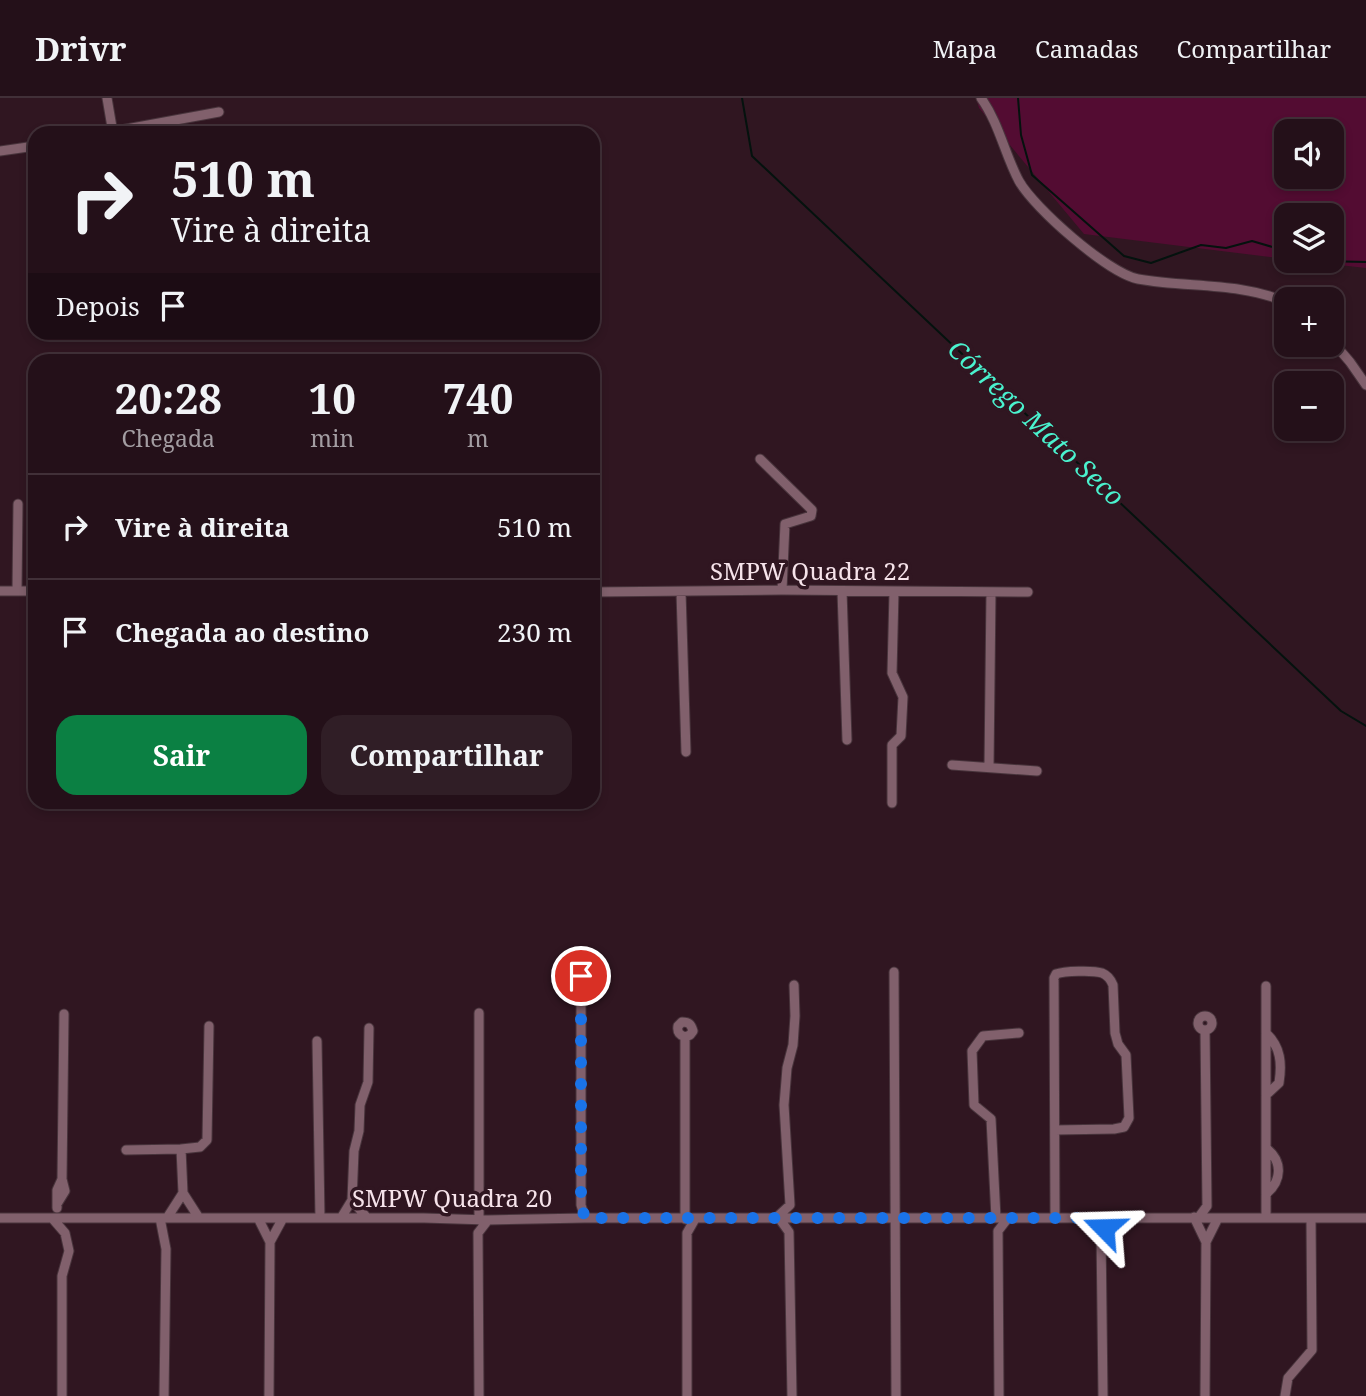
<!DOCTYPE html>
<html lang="pt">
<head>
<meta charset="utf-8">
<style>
  :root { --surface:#241019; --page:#301e26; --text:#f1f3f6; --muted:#a39da2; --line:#413038; --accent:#0b8043 }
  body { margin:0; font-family:"Noto Serif",serif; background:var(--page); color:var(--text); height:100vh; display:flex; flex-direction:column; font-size:26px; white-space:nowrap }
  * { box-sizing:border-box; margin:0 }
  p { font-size:23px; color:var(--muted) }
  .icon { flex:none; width:38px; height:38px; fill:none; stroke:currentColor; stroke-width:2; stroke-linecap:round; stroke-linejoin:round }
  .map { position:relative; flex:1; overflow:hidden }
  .side { position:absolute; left:28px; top:256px; width:572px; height:455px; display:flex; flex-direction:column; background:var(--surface); border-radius:21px; box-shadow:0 4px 10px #0003,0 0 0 2px var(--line) }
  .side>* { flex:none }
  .top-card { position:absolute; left:28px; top:28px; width:572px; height:214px; border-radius:21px; box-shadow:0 4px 10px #0003,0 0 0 2px var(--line); background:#241019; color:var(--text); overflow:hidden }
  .fabs { position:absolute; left:1274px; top:21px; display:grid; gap:14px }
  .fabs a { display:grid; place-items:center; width:70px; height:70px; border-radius:14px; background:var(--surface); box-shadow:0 4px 10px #0003,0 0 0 2px var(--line); font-size:35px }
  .pin { position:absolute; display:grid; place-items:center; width:60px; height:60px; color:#fff; margin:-30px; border:4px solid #fff; border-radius:50%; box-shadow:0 2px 7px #0007 }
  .me { position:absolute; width:77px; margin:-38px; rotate:292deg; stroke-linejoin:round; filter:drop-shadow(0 0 5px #0008) }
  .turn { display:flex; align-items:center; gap:24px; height:147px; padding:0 28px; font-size:32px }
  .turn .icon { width:91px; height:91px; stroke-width:2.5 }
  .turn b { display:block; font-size:49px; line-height:60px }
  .then { display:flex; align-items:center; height:66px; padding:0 28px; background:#0003; gap:14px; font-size:26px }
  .eta { display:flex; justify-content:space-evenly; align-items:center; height:119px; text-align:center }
  .eta b { font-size:42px; font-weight:700; line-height:49px }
  .action { display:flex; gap:14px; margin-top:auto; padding:14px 28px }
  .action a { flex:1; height:80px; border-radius:21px; background:var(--accent); color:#fff; font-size:28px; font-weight:700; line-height:80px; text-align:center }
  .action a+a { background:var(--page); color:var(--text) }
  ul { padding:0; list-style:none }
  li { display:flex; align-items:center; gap:21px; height:105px; padding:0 28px; border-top:2px solid var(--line) }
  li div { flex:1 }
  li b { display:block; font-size:26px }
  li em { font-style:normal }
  header { display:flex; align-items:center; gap:42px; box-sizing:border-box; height:98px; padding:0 35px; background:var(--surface); border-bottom:2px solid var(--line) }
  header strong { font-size:33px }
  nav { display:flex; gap:38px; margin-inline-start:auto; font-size:24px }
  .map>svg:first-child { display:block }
  .green { fill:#530c32; fill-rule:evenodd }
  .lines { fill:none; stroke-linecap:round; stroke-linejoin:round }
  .stream { stroke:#04120e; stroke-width:2 }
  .minor-casing { stroke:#48343c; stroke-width:11 }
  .minor { stroke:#81606c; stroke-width:9 }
  .route { stroke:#1a73e8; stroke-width:12; stroke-dasharray:0 21.6 }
  .labels { text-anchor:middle; stroke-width:7; stroke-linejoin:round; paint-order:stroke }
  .street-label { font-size:24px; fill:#f6e3ea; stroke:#301621 }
  .water-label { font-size:26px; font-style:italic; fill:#4af2ce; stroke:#301621 }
</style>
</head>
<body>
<header>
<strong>Drivr</strong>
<nav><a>Mapa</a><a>Camadas</a><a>Compartilhar</a></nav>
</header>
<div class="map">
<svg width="1366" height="1298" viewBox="0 0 1366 1298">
  <rect width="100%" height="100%" fill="#301621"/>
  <path class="green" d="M976,0H1366V170L1303,163H1332V117H1286V161L1084,136L979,10ZM1286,33H1332V79H1286Z"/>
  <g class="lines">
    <path class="stream" d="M742,0L752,58L1341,613L1366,628
      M1018,0L1021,37L1032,77L1124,158L1151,165L1201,147L1226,150L1252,143L1286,153
      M1321,163L1366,164"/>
    <g class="minor-casing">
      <path id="minor" d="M107,0L113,35
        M981,0C999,25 1005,57 1019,83C1034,110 1108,175 1138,181C1188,190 1239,184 1286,204
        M114,35L121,32L219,14
        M0,53L35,48
        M1332,243L1350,264L1366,287
        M760,361L812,412L811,418L785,426L782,492
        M0,493H35
        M17,493L18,406
        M842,493L847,642
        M593,494L782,492L1028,494
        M681,494L686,654
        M593,596L595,601L593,686
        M952,667L1037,673
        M989,668L991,494
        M892,705V647L901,638L903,599L892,575L894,494
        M894,874L896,1298
        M581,878V1107L585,1120
        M1266,888V1120
        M1198 925a7 7 0 1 1 14 0a7 7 0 1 1-14 0Z
        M1266,935C1281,949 1282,966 1279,985L1266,997
        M685,939L690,937L693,933C691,926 689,924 682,924L678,928C677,934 679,937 685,939V1121
        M317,943L320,1120
        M1055,1032L1114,1031L1124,1029L1129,1020L1126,957L1118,946L1115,935L1113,887C1111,882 1107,877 1102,875C1093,872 1064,873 1056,876L1054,880L1055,1120
        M1266,1050C1283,1063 1282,1083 1266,1096
        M126,1052L181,1051
        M352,1102L367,1120
        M57,1106L65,1093L62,1081L64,916
        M57,1110V1092L62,1081
        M1194,1119L1206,1144L1205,1298
        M1199,1119L1207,1108L1205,932
        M0,1120H424L488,1122L585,1120H1366
        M52,1120L65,1135L69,1153L62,1178V1298
        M160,1120L166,1151L164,1298
        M167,1120L183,1095
        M199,1120L183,1095L181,1051L200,1049L207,1042L209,928
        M258,1120L270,1144L269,1298
        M341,1120L352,1102L354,1053L359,1033L360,1007L368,984L369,930
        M776,1120L790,1107L784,1007L787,970L793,947L795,918L794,887
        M779,1120L789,1134L792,1298
        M996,1120L991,1021L974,1007L972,953L983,938L1019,935
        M1093,1120L1101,1134L1103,1298
        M479,1122V915
        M270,1144L283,1120
        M1206,1144L1218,1120
        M479,1298L478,1135L488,1122
        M687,1298V1135L695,1121
        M999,1298L998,1133L1008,1120
        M1285,1298L1288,1280L1312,1252L1311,1121"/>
    </g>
    <use href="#minor" class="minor"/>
  </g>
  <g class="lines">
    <path class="route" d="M581,878V1107L585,1120H1093L1101,1134L1104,1130"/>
  </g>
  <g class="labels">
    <g class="street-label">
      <text x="810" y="482">SMPW Quadra 22</text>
      <text x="452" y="1109">SMPW Quadra 20</text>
    </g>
    <g class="water-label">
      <text transform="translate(1036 325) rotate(43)" y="9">Córrego Mato Seco</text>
    </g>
  </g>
</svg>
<div class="fabs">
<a><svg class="icon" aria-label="sound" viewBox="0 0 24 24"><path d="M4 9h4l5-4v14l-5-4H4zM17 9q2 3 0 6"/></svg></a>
<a><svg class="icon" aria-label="layers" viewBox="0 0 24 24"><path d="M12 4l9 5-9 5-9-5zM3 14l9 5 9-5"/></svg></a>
<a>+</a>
<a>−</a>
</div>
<div class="pin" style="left:581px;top:878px;background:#d93025"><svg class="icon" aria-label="arrive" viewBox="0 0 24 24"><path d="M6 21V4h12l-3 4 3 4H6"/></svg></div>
<svg class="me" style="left:1104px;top:1130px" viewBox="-20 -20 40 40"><path d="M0-17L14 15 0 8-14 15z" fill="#1a73e8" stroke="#fff" stroke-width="4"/></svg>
<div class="top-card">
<div class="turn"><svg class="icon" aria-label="right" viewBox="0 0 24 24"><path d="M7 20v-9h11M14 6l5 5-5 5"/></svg><div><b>510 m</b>Vire à direita</div></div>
<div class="then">Depois<svg class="icon" aria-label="arrive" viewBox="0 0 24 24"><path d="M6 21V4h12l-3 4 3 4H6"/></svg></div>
</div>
<section class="side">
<div class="eta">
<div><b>20:28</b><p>Chegada</p></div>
<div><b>10</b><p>min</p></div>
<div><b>740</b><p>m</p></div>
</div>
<ul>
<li><svg class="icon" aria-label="right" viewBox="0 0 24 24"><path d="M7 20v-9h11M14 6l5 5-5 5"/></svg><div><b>Vire à direita</b></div><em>510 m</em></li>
<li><svg class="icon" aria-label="arrive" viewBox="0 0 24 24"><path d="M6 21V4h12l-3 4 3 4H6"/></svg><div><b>Chegada ao destino</b></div><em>230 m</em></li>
</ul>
<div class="action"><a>Sair</a><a>Compartilhar</a></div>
</section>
</div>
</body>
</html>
